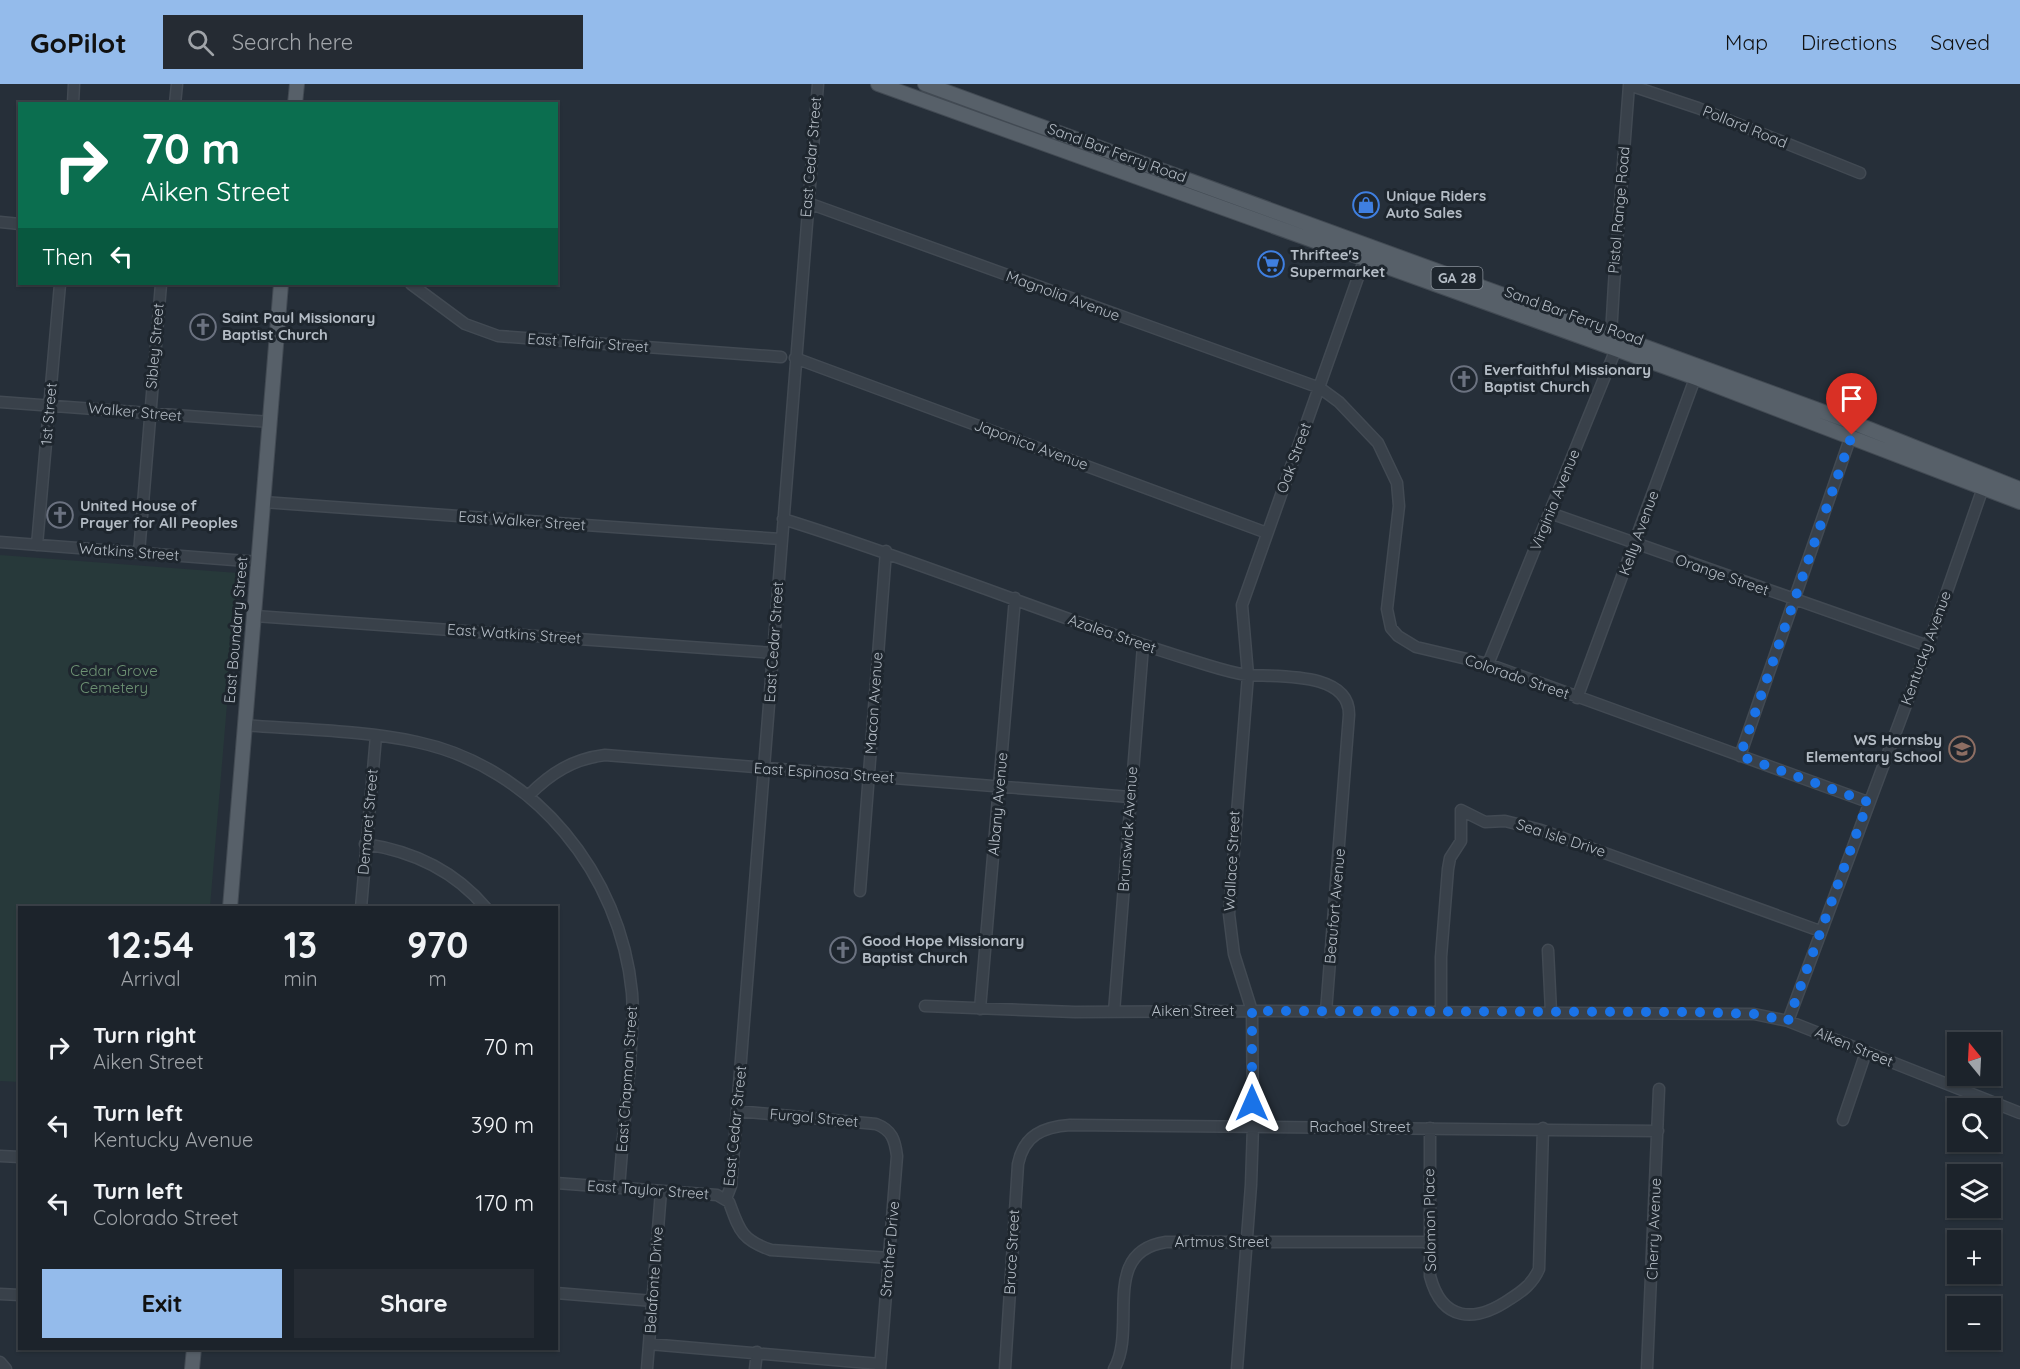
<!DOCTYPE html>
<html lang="en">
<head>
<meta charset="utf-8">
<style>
  :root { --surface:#1c232b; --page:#252b33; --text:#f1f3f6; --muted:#a0a4a9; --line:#3a4047; --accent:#94bbeb }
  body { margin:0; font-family:Quicksand,sans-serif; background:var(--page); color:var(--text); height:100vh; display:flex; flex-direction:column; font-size:22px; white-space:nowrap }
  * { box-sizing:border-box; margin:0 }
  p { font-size:20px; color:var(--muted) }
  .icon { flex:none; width:33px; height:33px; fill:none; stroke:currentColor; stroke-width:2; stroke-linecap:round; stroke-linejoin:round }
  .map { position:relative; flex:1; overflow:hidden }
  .drawer { position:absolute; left:18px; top:822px; width:540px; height:444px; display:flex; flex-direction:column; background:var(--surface); border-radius:0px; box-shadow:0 2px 4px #0004,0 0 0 2px var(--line) }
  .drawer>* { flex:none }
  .banner { position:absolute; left:18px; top:18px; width:540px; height:183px; border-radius:0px; box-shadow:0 2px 4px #0004,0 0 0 2px var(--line); background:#0b6e4f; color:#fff; overflow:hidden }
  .needle { width:39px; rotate:342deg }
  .controls { position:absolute; left:1947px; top:948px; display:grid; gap:12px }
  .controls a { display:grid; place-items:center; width:54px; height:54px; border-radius:0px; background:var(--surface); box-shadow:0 2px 4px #0004,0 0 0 2px var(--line); font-size:30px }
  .pin { position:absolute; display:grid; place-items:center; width:51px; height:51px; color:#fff; margin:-62px -26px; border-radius:50% 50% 50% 0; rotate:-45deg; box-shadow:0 0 6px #0007 }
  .pin .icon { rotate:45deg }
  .me { position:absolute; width:66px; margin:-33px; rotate:0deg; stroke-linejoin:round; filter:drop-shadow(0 0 4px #0008) }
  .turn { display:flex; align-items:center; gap:21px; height:126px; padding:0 24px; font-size:27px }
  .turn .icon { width:78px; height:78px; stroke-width:2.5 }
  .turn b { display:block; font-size:42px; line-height:51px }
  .then { display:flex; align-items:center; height:57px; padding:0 24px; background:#0003; gap:12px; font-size:22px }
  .eta { display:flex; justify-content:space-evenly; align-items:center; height:102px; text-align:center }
  .eta b { font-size:36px; font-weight:700; line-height:42px }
  .primary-button { display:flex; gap:12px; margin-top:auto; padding:12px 24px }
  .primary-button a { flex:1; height:69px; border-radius:0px; background:var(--accent); color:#111; font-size:24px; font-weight:700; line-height:69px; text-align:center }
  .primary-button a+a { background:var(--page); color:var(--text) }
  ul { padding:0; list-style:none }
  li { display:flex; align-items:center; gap:18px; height:78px; padding:0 24px }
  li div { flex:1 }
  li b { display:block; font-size:22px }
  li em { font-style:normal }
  header { display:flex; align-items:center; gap:36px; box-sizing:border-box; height:84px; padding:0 30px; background:var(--accent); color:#111 }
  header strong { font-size:28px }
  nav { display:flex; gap:33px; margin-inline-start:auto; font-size:21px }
  .search { width:420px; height:54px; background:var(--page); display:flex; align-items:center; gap:15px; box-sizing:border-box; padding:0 21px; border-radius:0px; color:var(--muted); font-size:22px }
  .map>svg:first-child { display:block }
  .green { fill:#27393a }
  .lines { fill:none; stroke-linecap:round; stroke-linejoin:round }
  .minor-casing { stroke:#424a53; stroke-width:13 }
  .major-casing { stroke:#424a53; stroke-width:16 }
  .minor { stroke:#39414a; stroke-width:10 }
  .major { stroke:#576069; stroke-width:14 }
  .route { stroke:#1a73e8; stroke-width:10; stroke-dasharray:0 18 }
  .labels { text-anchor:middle; stroke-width:6; stroke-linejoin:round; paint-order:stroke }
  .shield { fill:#1e262e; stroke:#878f98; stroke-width:1.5 }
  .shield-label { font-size:14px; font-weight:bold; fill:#b4bcc5 }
  .street-label { font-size:15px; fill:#b4bcc5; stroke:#1e262e }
  .poi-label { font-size:15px; font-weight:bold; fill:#b4bcc5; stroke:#1e262e; text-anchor:start }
  .park-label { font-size:15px; fill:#6e9374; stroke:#1e262e }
</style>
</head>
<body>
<header>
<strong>GoPilot</strong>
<div class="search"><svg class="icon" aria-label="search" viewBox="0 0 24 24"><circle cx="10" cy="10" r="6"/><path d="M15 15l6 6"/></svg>Search here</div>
<nav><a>Map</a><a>Directions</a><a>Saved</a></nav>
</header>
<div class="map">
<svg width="2020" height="1285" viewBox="0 0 2020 1285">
  <rect width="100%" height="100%" fill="#262f39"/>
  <path class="green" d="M0,471L238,489L210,823L20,824L19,998L0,997Z"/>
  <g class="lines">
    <g class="minor-casing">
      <path id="minor" d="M73,20L74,0
        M175,20L177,0
        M808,119L1320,304L1339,318L1378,359L1397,399L1399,422L1387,525L1391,544L1398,552L1416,563L1488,580L1868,718
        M0,138L20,140
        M411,200L465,240L498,252L781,273
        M795,274L1267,449
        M0,318L270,338
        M263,418L781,455
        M1550,429L1928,562
        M783,435C926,479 1064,538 1207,581C1220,585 1233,589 1247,591C1277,593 1350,587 1349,631L1326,928
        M0,458L258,478
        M37,461L60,200
        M139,469L161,200
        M255,532L773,569
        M1488,580L1616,265L1611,251L1614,200L1629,1L1698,24L1860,89
        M1577,614L1697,289
        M245,641C301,646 361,646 417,658C535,683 621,791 632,909C634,936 631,964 629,991C625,1028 622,1066 619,1104
        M1740,672L1853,346
        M529,711C551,689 573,675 605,671L1130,713
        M365,760C413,767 454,786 486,824
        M860,807L886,467
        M361,824L376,652
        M1548,866L1551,928
        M925,922L1075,928L1252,927L1754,930L1788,937L2020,1029
        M980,925L1015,514
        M1114,928L1143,562
        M1441,928V873L1448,785L1450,774L1461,757V726L1485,738L1505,737L1541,746L1820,847
        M1788,937L1928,562L1985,398
        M737,1027L876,1040C892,1046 895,1056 897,1072L880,1285
        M1843,1036L1866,968
        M1430,1044V1192C1442,1238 1475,1239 1510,1215C1523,1207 1533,1199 1539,1185L1543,1044
        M0,1072L20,1073
        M556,1099L717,1111L729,1118C739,1145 741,1156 771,1166L890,1174
        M726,1115L731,1102L818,0
        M556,1209L653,1217
        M0,1210L20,1211
        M649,1260L880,1280
        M0,1278L6,1285
        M647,1285L661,1107
        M755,1285L757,1268
        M1005,1285L1018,1080C1024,1051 1043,1043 1070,1041L1658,1047
        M1114,1285C1138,1244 1099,1168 1166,1158H1429
        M1237,1285L1251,1101L1253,1042L1252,927L1234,870L1229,830L1248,591L1242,521L1367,168
        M1647,1285L1659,1005"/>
    </g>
    <g class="major-casing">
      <path id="major" d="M878,0L1696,294L2020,418
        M925,0L1854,339L2020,405
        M295,20L297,0
        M230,824L281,200
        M192,1285L194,1264"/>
    </g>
    <use href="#minor" class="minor"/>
    <use href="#major" class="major"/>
  </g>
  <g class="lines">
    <path class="route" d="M1252,1019V927L1690,928L1754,930L1788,937L1868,718L1740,672L1852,351"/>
  </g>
  <defs>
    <g id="shop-ring" transform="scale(1.35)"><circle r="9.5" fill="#1e262e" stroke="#3f7fe0" stroke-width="1.5"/><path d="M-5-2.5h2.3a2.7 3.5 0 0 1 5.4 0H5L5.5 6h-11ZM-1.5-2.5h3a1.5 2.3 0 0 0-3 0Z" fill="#3f7fe0"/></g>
    <g id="supermarket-ring" transform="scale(1.35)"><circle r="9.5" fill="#1e262e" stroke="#3f7fe0" stroke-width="1.5"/><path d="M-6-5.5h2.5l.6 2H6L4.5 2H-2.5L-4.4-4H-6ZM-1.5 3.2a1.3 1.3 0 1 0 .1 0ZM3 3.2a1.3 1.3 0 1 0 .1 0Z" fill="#3f7fe0"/></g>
    <g id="church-ring" transform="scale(1.35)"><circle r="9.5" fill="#1e262e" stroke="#6b7280" stroke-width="1.5"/><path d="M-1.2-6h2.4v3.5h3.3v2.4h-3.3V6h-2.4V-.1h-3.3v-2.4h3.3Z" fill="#6b7280"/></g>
    <g id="school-ring" transform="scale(1.35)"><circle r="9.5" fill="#1e262e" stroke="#8d6e63" stroke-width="1.5"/><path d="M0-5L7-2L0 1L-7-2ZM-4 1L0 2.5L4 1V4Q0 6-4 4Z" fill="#8d6e63"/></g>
  </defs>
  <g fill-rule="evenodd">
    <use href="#shop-ring" x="1366" y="121"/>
    <use href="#supermarket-ring" x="1271" y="180"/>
    <use href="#church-ring" x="203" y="243"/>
    <use href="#church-ring" x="1464" y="295"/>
    <use href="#church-ring" x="60" y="431"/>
    <use href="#school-ring" x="1962" y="665"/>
    <use href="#church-ring" x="843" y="866"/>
  </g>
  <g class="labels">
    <rect class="shield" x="1431.5" y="183" width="51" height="22" rx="4.5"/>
    <g class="shield-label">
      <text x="1457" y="199">GA 28</text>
    </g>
    <g class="street-label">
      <text transform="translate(1745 43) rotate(22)" y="5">Pollard Road</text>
      <text transform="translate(1117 69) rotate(20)" y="5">Sand Bar Ferry Road</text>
      <text transform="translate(811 73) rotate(-85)" y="5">East Cedar Street</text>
      <text transform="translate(1619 126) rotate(-85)" y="5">Pistol Range Road</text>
      <text transform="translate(1063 212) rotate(20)" y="5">Magnolia Avenue</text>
      <text transform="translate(1574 232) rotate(20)" y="5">Sand Bar Ferry Road</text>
      <text transform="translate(588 259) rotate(4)" y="5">East Telfair Street</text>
      <text transform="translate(155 262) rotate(-85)" y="5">Sibley Street</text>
      <text transform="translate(135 328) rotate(5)" y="5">Walker Street</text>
      <text transform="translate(49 330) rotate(-85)" y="5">1st Street</text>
      <text transform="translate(1031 361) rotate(20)" y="5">Japonica Avenue</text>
      <text transform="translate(1294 374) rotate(-70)" y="5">Oak Street</text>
      <text transform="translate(1555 416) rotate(-68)" y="5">Virginia Avenue</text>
      <text transform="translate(522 437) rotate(4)" y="5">East Walker Street</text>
      <text transform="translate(1639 449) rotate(-70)" y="5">Kelly Avenue</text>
      <text transform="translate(129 468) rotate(4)" y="5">Watkins Street</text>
      <text transform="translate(1722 491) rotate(19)" y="5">Orange Street</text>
      <text transform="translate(236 546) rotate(-85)" y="5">East Boundary Street</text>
      <text transform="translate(514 550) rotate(4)" y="5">East Watkins Street</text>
      <text transform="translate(1112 550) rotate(19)" y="5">Azalea Street</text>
      <text transform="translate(774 558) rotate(-86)" y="5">East Cedar Street</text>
      <text transform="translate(1926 564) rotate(-70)" y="5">Kentucky Avenue</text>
      <text transform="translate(1517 593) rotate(19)" y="5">Colorado Street</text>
      <text transform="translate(874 619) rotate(-86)" y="5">Macon Avenue</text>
      <text transform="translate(824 689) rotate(4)" y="5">East Espinosa Street</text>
      <text transform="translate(998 720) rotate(-85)" y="5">Albany Avenue</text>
      <text transform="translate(368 738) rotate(-85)" y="5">Demaret Street</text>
      <text transform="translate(1128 745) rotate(-86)" y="5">Brunswick Avenue</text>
      <text transform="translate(1561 754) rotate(18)" y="5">Sea Isle Drive</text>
      <text transform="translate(1232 777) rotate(-87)" y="5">Wallace Street</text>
      <text transform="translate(1335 822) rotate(-85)" y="5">Beaufort Avenue</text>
      <text x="1193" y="932">Aiken Street</text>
      <text transform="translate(1854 963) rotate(22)" y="5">Aiken Street</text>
      <text transform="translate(627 995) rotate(-86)" y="5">East Chapman Street</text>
      <text transform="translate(814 1034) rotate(5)" y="5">Furgol Street</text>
      <text transform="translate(735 1042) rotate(-84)" y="5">East Cedar Street</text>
      <text x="1360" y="1048">Rachael Street</text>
      <text transform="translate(648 1106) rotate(4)" y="5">East Taylor Street</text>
      <text transform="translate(1430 1136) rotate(-91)" y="5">Solomon Place</text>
      <text transform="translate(1654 1145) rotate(-88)" y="5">Cherry Avenue</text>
      <text x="1222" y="1163">Artmus Street</text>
      <text transform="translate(890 1165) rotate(-85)" y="5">Strother Drive</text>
      <text transform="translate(1012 1168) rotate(-87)" y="5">Bruce Street</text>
      <text transform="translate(654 1196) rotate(-86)" y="5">Belafonte Drive</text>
    </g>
    <g class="poi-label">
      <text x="1386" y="117">Unique Riders<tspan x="1386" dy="17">Auto Sales</tspan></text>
      <text x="1290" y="176">Thriftee's<tspan x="1290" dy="17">Supermarket</tspan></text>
      <text x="222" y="239">Saint Paul Missionary<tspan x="222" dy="17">Baptist Church</tspan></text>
      <text x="1484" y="291">Everfaithful Missionary<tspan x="1484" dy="17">Baptist Church</tspan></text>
      <text x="80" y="427">United House of<tspan x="80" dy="17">Prayer for All Peoples</tspan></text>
      <text x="1942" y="661" text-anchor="end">WS Hornsby<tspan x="1942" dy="17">Elementary School</tspan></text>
      <text x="862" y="862">Good Hope Missionary<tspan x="862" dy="17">Baptist Church</tspan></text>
    </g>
    <g class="park-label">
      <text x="114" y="592">Cedar Grove<tspan x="114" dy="17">Cemetery</tspan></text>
    </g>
  </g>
</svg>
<div class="controls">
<a><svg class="needle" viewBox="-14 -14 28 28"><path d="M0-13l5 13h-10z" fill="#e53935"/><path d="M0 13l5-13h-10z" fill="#a0a4a9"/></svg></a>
<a><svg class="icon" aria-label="search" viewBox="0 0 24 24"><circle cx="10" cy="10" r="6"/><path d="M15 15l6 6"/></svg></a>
<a><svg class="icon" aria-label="layers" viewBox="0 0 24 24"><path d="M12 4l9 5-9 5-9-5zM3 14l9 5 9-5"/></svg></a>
<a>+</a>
<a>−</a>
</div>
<div class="pin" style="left:1852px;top:351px;background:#d93025"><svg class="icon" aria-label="arrive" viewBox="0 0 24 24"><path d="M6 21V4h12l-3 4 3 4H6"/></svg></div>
<svg class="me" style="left:1252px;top:1019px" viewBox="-20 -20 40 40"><path d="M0-17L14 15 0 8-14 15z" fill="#1a73e8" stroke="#fff" stroke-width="4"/></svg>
<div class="banner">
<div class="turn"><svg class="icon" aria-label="right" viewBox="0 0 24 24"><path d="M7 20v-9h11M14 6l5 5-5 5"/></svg><div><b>70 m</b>Aiken Street</div></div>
<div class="then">Then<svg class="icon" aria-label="left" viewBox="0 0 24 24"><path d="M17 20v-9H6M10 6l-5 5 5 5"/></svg></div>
</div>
<section class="drawer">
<div class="eta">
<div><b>12:54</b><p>Arrival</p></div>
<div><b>13</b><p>min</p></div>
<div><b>970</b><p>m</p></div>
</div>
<ul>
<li><svg class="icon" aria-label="right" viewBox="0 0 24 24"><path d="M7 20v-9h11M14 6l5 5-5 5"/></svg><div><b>Turn right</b><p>Aiken Street</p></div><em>70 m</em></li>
<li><svg class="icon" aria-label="left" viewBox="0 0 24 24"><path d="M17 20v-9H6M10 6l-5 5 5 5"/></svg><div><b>Turn left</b><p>Kentucky Avenue</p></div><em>390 m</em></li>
<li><svg class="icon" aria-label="left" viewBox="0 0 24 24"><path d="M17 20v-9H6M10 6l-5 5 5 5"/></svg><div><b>Turn left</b><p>Colorado Street</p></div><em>170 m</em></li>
</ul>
<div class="primary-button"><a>Exit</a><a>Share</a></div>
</section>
</div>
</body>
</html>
